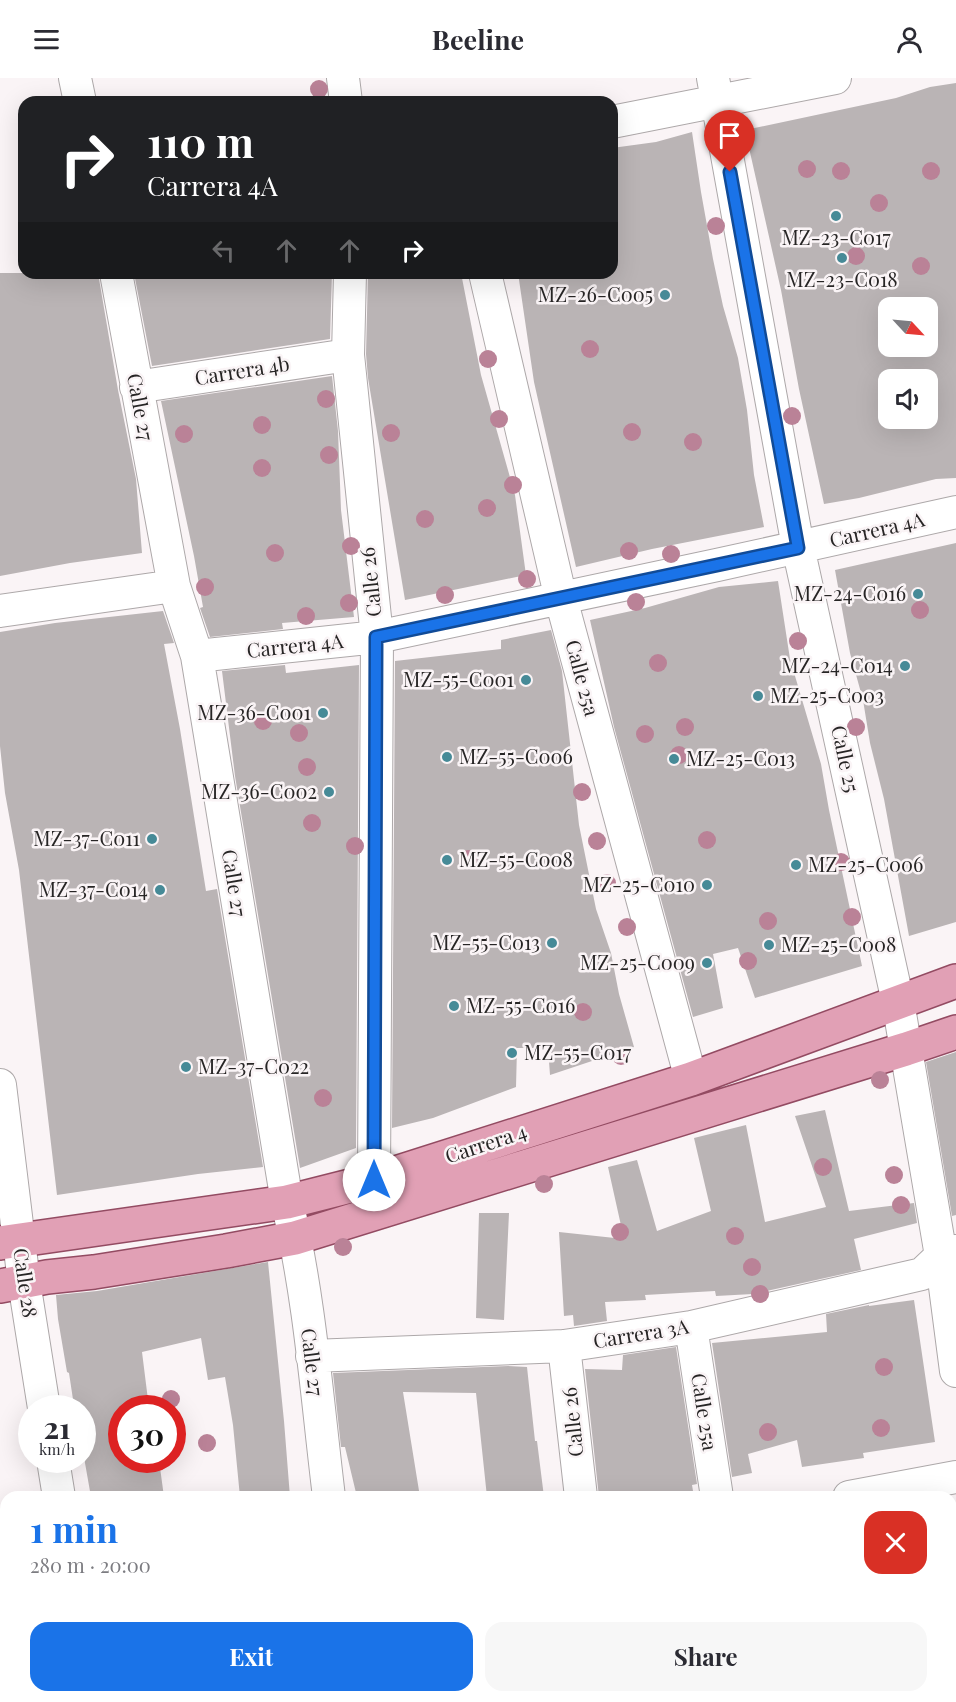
<!DOCTYPE html>
<html lang="en">
<head>
<meta charset="utf-8">
<style>
  :root { --surface:#fff; --page:#f7f7f7; --text:#2b2b33; --muted:#7c7c81; --accent:#1a73e8 }
  body { margin:0; font-family:"Playfair Display",serif; background:var(--page); color:var(--text); height:100vh; display:flex; flex-direction:column; font-size:22px; white-space:nowrap }
  * { box-sizing:border-box; margin:0 }
  p { font-size:20px; color:var(--muted) }
  .icon { flex:none; width:33px; height:33px; fill:none; stroke:currentColor; stroke-width:2; stroke-linecap:round; stroke-linejoin:round }
  .map { position:relative; flex:1; overflow:hidden }
  .panel { position:absolute; left:0px; top:1413px; width:957px; height:212px; display:flex; flex-direction:column; background:var(--surface); border-radius:18px 18px 0 0; box-shadow:0 6px 24px #0002 }
  .panel>* { flex:none }
  .top-card { position:absolute; left:18px; top:18px; width:600px; height:183px; border-radius:18px; box-shadow:0 6px 24px #0002; background:#202124; color:#fff; overflow:hidden }
  .needle { width:39px; rotate:116deg }
  .fabs { position:absolute; left:878px; top:219px; display:grid; gap:12px }
  .fabs a { display:grid; place-items:center; width:60px; height:60px; border-radius:12px; background:var(--surface); box-shadow:0 6px 24px #0002; font-size:30px }
  .speed { position:absolute; left:18px; top:1317px; display:flex; gap:12px; font-size:30px; font-weight:700; text-align:center }
  .speed>* { display:grid; place-content:center; width:78px; height:78px; border-radius:50%; background:var(--surface); box-shadow:0 6px 24px #0002; line-height:1 }
  .speed small { font-size:15px; font-weight:400 }
  .speed .limit { border:9px solid #d22; background:#fff; color:#111 }
  .pin { position:absolute; display:grid; place-items:center; width:51px; height:51px; color:#fff; margin:-62px -26px; border-radius:50% 50% 50% 0; rotate:-45deg; box-shadow:0 0 6px #0007 }
  .pin .icon { rotate:45deg }
  .me { position:absolute; width:66px; margin:-33px; rotate:0deg; stroke-linejoin:round; filter:drop-shadow(0 0 4px #0008) }
  .turn { display:flex; align-items:center; gap:21px; height:126px; padding:0 30px; font-size:27px }
  .turn .icon { width:78px; height:78px; stroke-width:2.5 }
  .turn b { display:block; font-size:42px; line-height:51px }
  .lanes { display:flex; align-items:center; height:57px; padding:0 30px; background:#0003; justify-content:center; gap:30px; direction:ltr }
  .lanes .off { opacity:.35 }
  .round { display:grid; place-items:center; flex:none; width:63px; height:63px; border-radius:18px; background:var(--page) }
  .overview { display:flex; align-items:center; justify-content:space-between; height:102px; padding:0 30px }
  h1 { font-size:36px; font-weight:700; line-height:45px; color:var(--accent) }
  .action { display:flex; gap:12px; margin-top:auto; padding:12px 30px }
  .action a { flex:1; height:69px; border-radius:18px; background:var(--accent); color:#fff; font-size:24px; font-weight:700; line-height:69px; text-align:center }
  .action a+a { background:var(--page); color:var(--text) }
  header { display:flex; justify-content:space-between; align-items:center; height:78px; padding:0 30px; background:var(--surface); font-size:27px; font-weight:700 }
  .map>svg:first-child { display:block }
  .building { fill:#bab4b5; fill-rule:evenodd }
  .lines { fill:none; stroke-linecap:round; stroke-linejoin:round }
  .minor-casing { stroke:#ada8a9; stroke-width:34 }
  .major-casing { stroke:#934b62; stroke-width:36 }
  .minor { stroke:#fff; stroke-width:32 }
  .major { stroke:#e1a0b5; stroke-width:33 }
  .tree { fill:#ba8297 }
  .route-casing { stroke:#114b97; stroke-width:15 }
  .route { stroke:#1a73e8; stroke-width:10 }
  .poi-dot { fill:#468a97; stroke:#faf4f6; stroke-width:2 }
  .labels { text-anchor:middle; stroke-width:5; stroke-linejoin:round; paint-order:stroke }
  .poi-label { font-size:20px; fill:#272525; stroke:#faf4f6; text-anchor:end }
  .street-label { font-size:20px; fill:#272525; stroke:#faf4f6 }
</style>
</head>
<body>
<header><svg class="icon" aria-label="menu" viewBox="0 0 24 24"><path d="M4 6h16M4 12h16M4 18h16"/></svg>Beeline<svg class="icon" aria-label="person" viewBox="0 0 24 24"><circle cx="12" cy="8" r="4"/><path d="M4 21q1-7 8-7t8 7"/></svg></header>
<div class="map">
<svg width="956" height="1624" viewBox="0 0 956 1624">
  <rect width="100%" height="100%" fill="#faf4f6"/>
  <path class="building" d="M956,5V400L936,401L859,420L824,426L799,311L781,212L745,52L896,20L930,9ZM888,230H927V268H888ZM888,302H927V340H888Z
    M692,54L701,114L713,181L723,228L738,280L747,332L754,397L764,449L652,471L576,489L534,304L518,195H612V70L656,64Z
    M0,195H98L118,312L136,401L142,475L70,485L0,498Z
    M134,195H332L330,261L152,288Z
    M368,195H461L481,297L515,417L526,497L405,522L368,300L366,276Z
    M332,298L338,353L341,432L354,539L282,545L283,551L210,559L200,530L203,529L194,478L161,323Z
    M956,465V844L909,858L884,721L870,665L863,622L850,575L835,492Z
    M778,503L790,581L821,686L829,732L862,888L755,920L738,870L713,876L723,930L693,939L614,649L590,542L645,530L719,509Z
    M163,533L174,565L164,566L180,651L206,813L217,811L263,1089L198,1096L57,1117L19,792L5,715L0,668V554L55,545Z
    M551,552L562,593L579,747L596,831L611,875L619,916L634,969L550,997L548,970H517L516,1009L433,1040L392,1050L395,583L501,571V562Z
    M285,587L286,595L359,587L356,1070L300,1090L235,698L222,593Z
    M956,974V1137L952,1138L926,984Z
    M825,1032L849,1133L914,1125L917,1145L854,1161L861,1192L753,1216L716,1218L715,1213L645,1217L646,1222L605,1224L607,1243L574,1248L573,1237L564,1238L559,1154L624,1161L608,1089L637,1082L657,1153L711,1133L694,1060L746,1047L765,1144L826,1129L795,1038Z
    M479,1135H509L504,1242L476,1240Z
    M268,1184L284,1343L290,1419H240L233,1347L225,1299L208,1302L201,1260L142,1274L149,1330H122V1382H159L164,1419H91L82,1368V1327L74,1328L69,1295L67,1294L58,1241L56,1217L97,1213Z
    M914,1222L935,1364L863,1375L864,1380L802,1389L797,1362L748,1376L752,1395L732,1399L712,1265L827,1254L826,1236L869,1227V1228Z
    M676,1269L697,1406L692,1407L694,1419H599L585,1291L622,1292L623,1277Z
    M508,1288L527,1289L535,1363H537L544,1419H487L476,1315L403,1314L420,1419H357L345,1369H341L333,1295Z"/>
  <g class="lines">
    <g class="minor-casing">
      <path id="minor" d="M75,0L80,24
        M343,0L346,24
        M713,0L798,469L898,924L941,1178L956,1293
        M612,44L835,0
        M116,195L174,508L197,578L287,1124C310,1220 317,1321 329,1419
        M350,195L348,277L377,559L374,1102
        M485,195L561,521L691,1001
        M136,309L348,277
        M0,533L174,508
        M197,578L377,559L717,487L956,434
        M0,1007L24,1204L44,1330
        M691,1249L717,1419
        M564,1268L581,1419
        M312,1278L564,1268L691,1249L922,1196L941,1178L955,1173
        M53,1382L59,1419
        M849,1419L956,1399
        M0,1604L6,1602
        M90,1618L91,1624
        M351,1618V1624
        M609,1618L610,1624
        M751,1618L752,1624"/>
    </g>
    <g class="major-casing">
      <path id="major" d="M0,1165L287,1124L374,1102L691,1001L956,903
        M0,1208L47,1199L94,1194L226,1173L295,1160L906,971L956,954"/>
    </g>
    <use href="#minor" class="minor"/>
    <use href="#major" class="major"/>
  </g>
  <g class="tree">
    <circle cx="319" cy="11" r="9"/>
    <circle cx="807" cy="91" r="9"/>
    <circle cx="841" cy="93" r="9"/>
    <circle cx="931" cy="93" r="9"/>
    <circle cx="879" cy="125" r="9"/>
    <circle cx="716" cy="148" r="9"/>
    <circle cx="856" cy="178" r="9"/>
    <circle cx="921" cy="188" r="9"/>
    <circle cx="590" cy="271" r="9"/>
    <circle cx="488" cy="281" r="9"/>
    <circle cx="326" cy="321" r="9"/>
    <circle cx="792" cy="338" r="9"/>
    <circle cx="499" cy="341" r="9"/>
    <circle cx="262" cy="347" r="9"/>
    <circle cx="632" cy="354" r="9"/>
    <circle cx="391" cy="355" r="9"/>
    <circle cx="184" cy="356" r="9"/>
    <circle cx="693" cy="364" r="9"/>
    <circle cx="329" cy="377" r="9"/>
    <circle cx="262" cy="390" r="9"/>
    <circle cx="513" cy="407" r="9"/>
    <circle cx="487" cy="430" r="9"/>
    <circle cx="425" cy="441" r="9"/>
    <circle cx="351" cy="468" r="9"/>
    <circle cx="629" cy="473" r="9"/>
    <circle cx="275" cy="475" r="9"/>
    <circle cx="671" cy="476" r="9"/>
    <circle cx="527" cy="501" r="9"/>
    <circle cx="205" cy="509" r="9"/>
    <circle cx="445" cy="517" r="9"/>
    <circle cx="636" cy="524" r="9"/>
    <circle cx="349" cy="525" r="9"/>
    <circle cx="920" cy="532" r="9"/>
    <circle cx="306" cy="538" r="9"/>
    <circle cx="798" cy="563" r="9"/>
    <circle cx="658" cy="585" r="9"/>
    <circle cx="263" cy="643" r="9"/>
    <circle cx="685" cy="649" r="9"/>
    <circle cx="856" cy="649" r="9"/>
    <circle cx="299" cy="655" r="9"/>
    <circle cx="645" cy="656" r="9"/>
    <circle cx="679" cy="677" r="9"/>
    <circle cx="307" cy="689" r="9"/>
    <circle cx="582" cy="714" r="9"/>
    <circle cx="312" cy="745" r="9"/>
    <circle cx="707" cy="762" r="9"/>
    <circle cx="597" cy="763" r="9"/>
    <circle cx="355" cy="768" r="9"/>
    <circle cx="468" cy="781" r="9"/>
    <circle cx="841" cy="784" r="9"/>
    <circle cx="607" cy="805" r="9"/>
    <circle cx="852" cy="839" r="9"/>
    <circle cx="768" cy="843" r="9"/>
    <circle cx="627" cy="849" r="9"/>
    <circle cx="748" cy="883" r="9"/>
    <circle cx="583" cy="934" r="9"/>
    <circle cx="621" cy="978" r="9"/>
    <circle cx="880" cy="1002" r="9"/>
    <circle cx="323" cy="1020" r="9"/>
    <circle cx="823" cy="1089" r="9"/>
    <circle cx="894" cy="1097" r="9"/>
    <circle cx="544" cy="1106" r="9"/>
    <circle cx="901" cy="1127" r="9"/>
    <circle cx="620" cy="1154" r="9"/>
    <circle cx="735" cy="1158" r="9"/>
    <circle cx="343" cy="1169" r="9"/>
    <circle cx="752" cy="1189" r="9"/>
    <circle cx="760" cy="1216" r="9"/>
    <circle cx="884" cy="1289" r="9"/>
    <circle cx="171" cy="1321" r="9"/>
    <circle cx="881" cy="1350" r="9"/>
    <circle cx="768" cy="1354" r="9"/>
    <circle cx="207" cy="1365" r="9"/>
  </g>
  <g class="lines">
    <g class="route-casing">
      <path id="route" d="M374,1102L376,559L798,470L730,94"/>
    </g>
    <use href="#route" class="route"/>
  </g>
  <g class="poi-dot">
    <circle cx="836" cy="138" r="6"/>
    <circle cx="842" cy="180" r="6"/>
    <circle cx="665" cy="217" r="6"/>
    <circle cx="918" cy="516" r="6"/>
    <circle cx="905" cy="588" r="6"/>
    <circle cx="526" cy="602" r="6"/>
    <circle cx="758" cy="618" r="6"/>
    <circle cx="323" cy="635" r="6"/>
    <circle cx="447" cy="679" r="6"/>
    <circle cx="674" cy="681" r="6"/>
    <circle cx="329" cy="714" r="6"/>
    <circle cx="152" cy="761" r="6"/>
    <circle cx="447" cy="782" r="6"/>
    <circle cx="796" cy="787" r="6"/>
    <circle cx="707" cy="807" r="6"/>
    <circle cx="160" cy="812" r="6"/>
    <circle cx="552" cy="865" r="6"/>
    <circle cx="769" cy="867" r="6"/>
    <circle cx="707" cy="885" r="6"/>
    <circle cx="454" cy="928" r="6"/>
    <circle cx="512" cy="975" r="6"/>
    <circle cx="186" cy="989" r="6"/>
  </g>
  <g class="labels">
    <g class="poi-label">
      <text x="836" y="167" text-anchor="middle">MZ-23-C017</text>
      <text x="842" y="209" text-anchor="middle">MZ-23-C018</text>
      <text x="653" y="224">MZ-26-C005</text>
      <text x="906" y="523">MZ-24-C016</text>
      <text x="893" y="595">MZ-24-C014</text>
      <text x="514" y="609">MZ-55-C001</text>
      <text x="770" y="625" text-anchor="start">MZ-25-C003</text>
      <text x="311" y="642">MZ-36-C001</text>
      <text x="459" y="686" text-anchor="start">MZ-55-C006</text>
      <text x="686" y="688" text-anchor="start">MZ-25-C013</text>
      <text x="317" y="721">MZ-36-C002</text>
      <text x="140" y="768">MZ-37-C011</text>
      <text x="459" y="789" text-anchor="start">MZ-55-C008</text>
      <text x="808" y="794" text-anchor="start">MZ-25-C006</text>
      <text x="695" y="814">MZ-25-C010</text>
      <text x="148" y="819">MZ-37-C014</text>
      <text x="540" y="872">MZ-55-C013</text>
      <text x="781" y="874" text-anchor="start">MZ-25-C008</text>
      <text x="695" y="892">MZ-25-C009</text>
      <text x="466" y="935" text-anchor="start">MZ-55-C016</text>
      <text x="524" y="982" text-anchor="start">MZ-55-C017</text>
      <text x="198" y="996" text-anchor="start">MZ-37-C022</text>
    </g>
    <g class="street-label">
      <text transform="translate(242 293) rotate(-9)" y="7">Carrera 4b</text>
      <text transform="translate(140 329) rotate(79)" y="7">Calle 27</text>
      <text transform="translate(877 452) rotate(-13)" y="7">Carrera 4A</text>
      <text transform="translate(371 504) rotate(-96)" y="7">Calle 26</text>
      <text transform="translate(295 568) rotate(-6)" y="7">Carrera 4A</text>
      <text transform="translate(582 600) rotate(75)" y="7">Calle 25a</text>
      <text transform="translate(845 681) rotate(78)" y="7">Calle 25</text>
      <text transform="translate(234 805) rotate(81)" y="7">Calle 27</text>
      <text transform="translate(486 1066) rotate(-18)" y="7">Carrera 4</text>
      <text transform="translate(25 1205) rotate(82)" y="7">Calle 28</text>
      <text transform="translate(641 1256) rotate(-9)" y="7">Carrera 3A</text>
      <text transform="translate(312 1284) rotate(83)" y="7">Calle 27</text>
      <text transform="translate(704 1334) rotate(81)" y="7">Calle 25a</text>
      <text transform="translate(573 1344) rotate(-96)" y="7">Calle 26</text>
    </g>
  </g>
</svg>
<div class="fabs">
<a><svg class="needle" viewBox="-14 -14 28 28"><path d="M0-13l5 13h-10z" fill="#e53935"/><path d="M0 13l5-13h-10z" fill="#7c7c81"/></svg></a>
<a><svg class="icon" aria-label="sound" viewBox="0 0 24 24"><path d="M4 9h4l5-4v14l-5-4H4zM17 9q2 3 0 6"/></svg></a>
</div>
<div class="speed"><div>21<small>km/h</small></div><div class="limit">30</div></div>
<div class="pin" style="left:730px;top:94px;background:#d93025"><svg class="icon" aria-label="arrive" viewBox="0 0 24 24"><path d="M6 21V4h12l-3 4 3 4H6"/></svg></div>
<svg class="me" style="left:374px;top:1102px" viewBox="-20 -20 40 40"><circle r="19" fill="#fff"/><path d="M0-13L10 11 0 6-10 11z" fill="#1a73e8"/></svg>
<div class="top-card">
<div class="turn"><svg class="icon" aria-label="right" viewBox="0 0 24 24"><path d="M7 20v-9h11M14 6l5 5-5 5"/></svg><div><b>110 m</b>Carrera 4A</div></div>
<div class="lanes"><svg class="icon off" aria-label="left" viewBox="0 0 24 24"><path d="M17 20v-9H6M10 6l-5 5 5 5"/></svg><svg class="icon off" aria-label="ahead" viewBox="0 0 24 24"><path d="M12 20V5M6 11l6-6 6 6"/></svg><svg class="icon off" aria-label="ahead" viewBox="0 0 24 24"><path d="M12 20V5M6 11l6-6 6 6"/></svg><svg class="icon" aria-label="right" viewBox="0 0 24 24"><path d="M7 20v-9h11M14 6l5 5-5 5"/></svg></div>
</div>
<section class="panel">
<div class="overview"><div><h1>1 min</h1><p>280 m · 20:00</p></div><a class="round" style="background:#d93025;color:#fff"><svg class="icon" aria-label="close" viewBox="0 0 24 24"><path d="M6 6l12 12M18 6L6 18"/></svg></a></div>
<div class="action"><a>Exit</a><a>Share</a></div>
</section>
</div>
</body>
</html>
